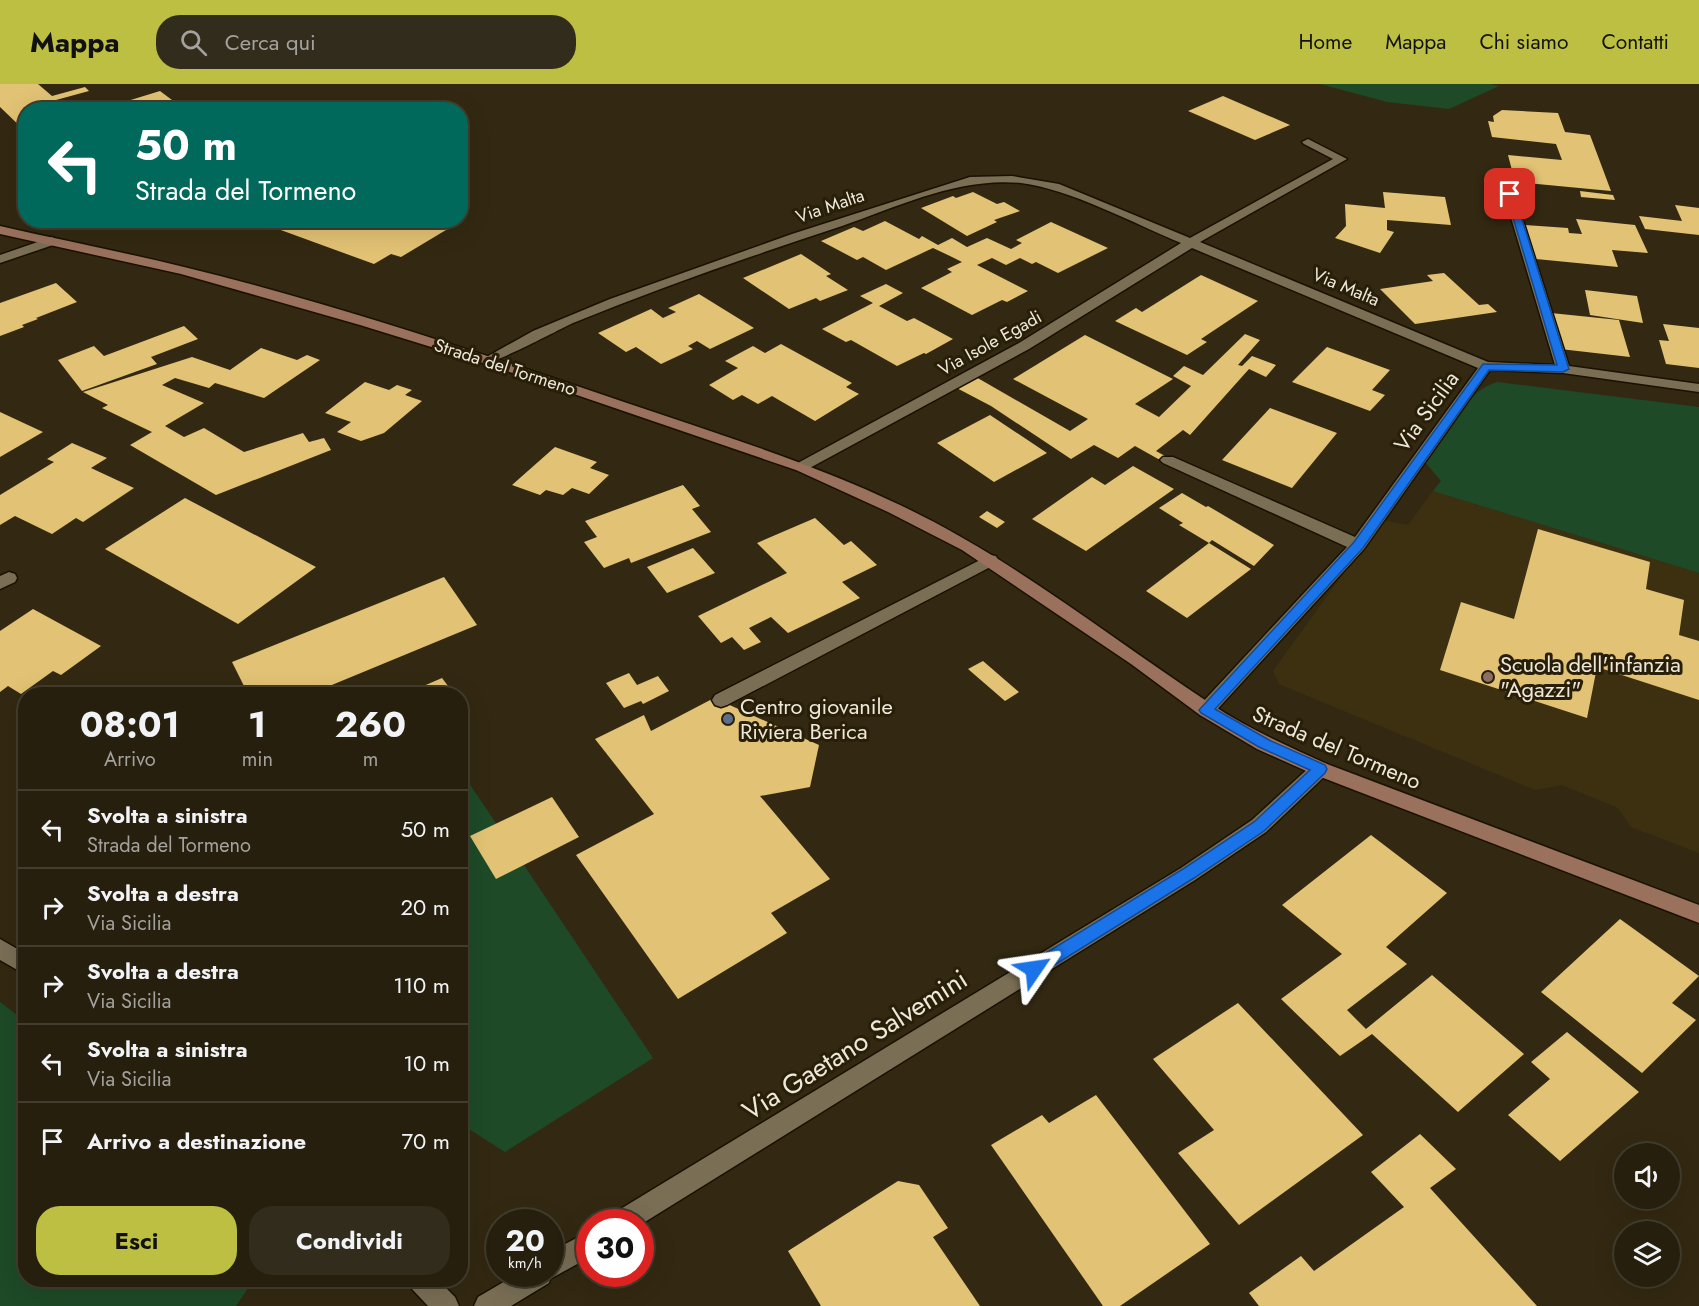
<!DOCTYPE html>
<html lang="it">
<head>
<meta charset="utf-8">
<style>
  :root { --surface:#261f0e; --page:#322c1c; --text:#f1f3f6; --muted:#a4a29e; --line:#423d2e; --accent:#bdbf43 }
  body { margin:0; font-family:Jost,sans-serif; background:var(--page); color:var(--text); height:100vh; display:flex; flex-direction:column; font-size:22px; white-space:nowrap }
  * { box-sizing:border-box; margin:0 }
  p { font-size:20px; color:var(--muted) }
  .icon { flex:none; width:33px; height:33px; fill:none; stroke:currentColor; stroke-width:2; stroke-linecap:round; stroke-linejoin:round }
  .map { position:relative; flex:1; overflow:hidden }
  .drawer { position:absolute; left:18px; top:603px; width:450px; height:600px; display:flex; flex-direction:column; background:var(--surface); border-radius:24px; box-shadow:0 6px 24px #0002,0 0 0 2px var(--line) }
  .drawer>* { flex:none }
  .hud { position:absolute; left:18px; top:18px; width:450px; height:126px; border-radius:24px; box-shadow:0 6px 24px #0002,0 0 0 2px var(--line); background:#00695c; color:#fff; overflow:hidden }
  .controls { position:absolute; left:1614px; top:1059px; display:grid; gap:12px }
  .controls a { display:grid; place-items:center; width:66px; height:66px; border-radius:50%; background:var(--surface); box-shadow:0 6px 24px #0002,0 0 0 2px var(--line); font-size:30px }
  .speed { position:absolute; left:486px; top:1125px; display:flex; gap:12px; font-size:30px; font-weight:700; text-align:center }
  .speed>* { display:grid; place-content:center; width:78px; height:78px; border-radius:50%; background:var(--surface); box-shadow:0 6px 24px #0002,0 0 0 2px var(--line); line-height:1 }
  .speed small { font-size:15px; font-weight:400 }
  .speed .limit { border:9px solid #d22; background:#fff; color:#111 }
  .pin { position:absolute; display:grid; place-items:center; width:51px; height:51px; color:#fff; margin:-26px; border-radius:12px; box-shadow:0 3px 9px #0006 }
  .me { position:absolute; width:66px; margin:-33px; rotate:58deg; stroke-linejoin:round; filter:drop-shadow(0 0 4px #0008) }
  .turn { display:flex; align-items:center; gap:21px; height:126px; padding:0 18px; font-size:27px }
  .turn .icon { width:78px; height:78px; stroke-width:2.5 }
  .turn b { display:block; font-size:42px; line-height:51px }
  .eta { display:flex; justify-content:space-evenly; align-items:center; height:102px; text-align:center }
  .eta b { font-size:36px; font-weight:700; line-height:42px }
  .cta { display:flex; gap:12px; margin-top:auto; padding:12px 18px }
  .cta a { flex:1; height:69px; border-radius:24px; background:var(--accent); color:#111; font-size:24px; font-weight:700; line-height:69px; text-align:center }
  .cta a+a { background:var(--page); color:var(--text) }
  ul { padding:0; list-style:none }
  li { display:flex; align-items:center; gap:18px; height:78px; padding:0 18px; border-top:2px solid var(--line) }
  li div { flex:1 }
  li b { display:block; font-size:22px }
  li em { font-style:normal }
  header { display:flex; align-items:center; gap:36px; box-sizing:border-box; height:84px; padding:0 30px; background:var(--accent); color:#111 }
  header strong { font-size:28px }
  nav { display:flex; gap:33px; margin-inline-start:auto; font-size:21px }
  .search { width:420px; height:54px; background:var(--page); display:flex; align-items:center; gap:15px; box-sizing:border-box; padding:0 21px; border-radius:24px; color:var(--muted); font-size:22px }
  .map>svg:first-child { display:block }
  .built { fill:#3d3011 }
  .green { fill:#1e4a27 }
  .building { fill:#e2c274 }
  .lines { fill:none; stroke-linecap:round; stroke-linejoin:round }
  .street-casing { stroke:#1a1100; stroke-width:3 }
  .secondary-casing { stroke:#1a1100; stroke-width:3 }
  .street { fill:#7a6f55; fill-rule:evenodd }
  .secondary { fill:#99715c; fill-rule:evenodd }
  .route { fill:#1a73e8; stroke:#114b97; stroke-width:1.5 }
  .education-dot { fill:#8d6e63; stroke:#291f08; stroke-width:2 }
  .service-dot { fill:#5c6f8a; stroke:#291f08; stroke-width:2 }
  .labels { text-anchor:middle; stroke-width:6; stroke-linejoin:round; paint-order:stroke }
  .far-street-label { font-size:18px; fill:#eee8da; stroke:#291f08 }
  .street-label { font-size:22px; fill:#eee8da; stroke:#291f08 }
  .poi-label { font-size:22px; fill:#eee8da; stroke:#291f08; text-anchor:start }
  .near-street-label { font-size:27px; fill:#eee8da; stroke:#291f08 }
</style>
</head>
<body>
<header>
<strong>Mappa</strong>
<div class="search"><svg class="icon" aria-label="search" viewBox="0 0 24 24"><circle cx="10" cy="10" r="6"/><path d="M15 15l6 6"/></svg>Cerca qui</div>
<nav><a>Home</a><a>Mappa</a><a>Chi siamo</a><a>Contatti</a></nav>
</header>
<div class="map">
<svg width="1699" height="1222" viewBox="0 0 1699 1222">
  <rect width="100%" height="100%" fill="#332912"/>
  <path class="built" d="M1433,407L1699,489V769L1631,743L1618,724L1562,701L1535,706L1279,600L1273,587L1382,436L1408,441Z"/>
  <path class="green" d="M1320,0H1491L1499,2L1449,25L1387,18Z
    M1497,298L1699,323V489L1433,407L1441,397L1425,378C1443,350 1464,308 1497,298Z
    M469,699L653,974L505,1068L461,1040L460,703Z
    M0,918L25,937L26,1196H247V1206L236,1222H0Z"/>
  <path class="building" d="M0,0H38L52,12L85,3L89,7L56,16L67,26H26V48L0,23Z
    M160,7L176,19L154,26H98Z
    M1223,12L1290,41L1255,56L1188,27Z
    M1502,26L1558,29L1565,48L1590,51L1611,107L1515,98L1508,71L1562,76L1556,60L1492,53L1488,37L1494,38L1493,32Z
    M1580,107L1613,111L1615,116L1581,113Z
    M973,108L997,120L1004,118L1020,127L994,136L997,138L967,152L921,124L953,112L956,114Z
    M1383,108L1445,113L1451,141L1387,136V146L1394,148L1380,169L1335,154L1346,142L1345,120L1385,124Z
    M1675,121L1699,124V151L1645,145L1639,132L1682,137Z
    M1576,135L1635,141L1648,169L1612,166L1618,183L1536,175L1525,141L1568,144L1569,149L1582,150Z
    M253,136H367L365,138L376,142L385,136H433L451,143L401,173L391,170L374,180Z
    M885,137L919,155L922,152L938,161L952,154L967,163L987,154L1011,165L1022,159L1016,156L1051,138L1108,164L1058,189L1036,178L1032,180L1020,174L1006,181L992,174L977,181L1028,207L1007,218L1002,216L972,231L921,204L952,188L947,185L962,178L950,172L933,164L886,186L863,173L857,176L821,157L854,143L863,147Z
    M801,170L831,190L826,192L848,206L820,217L816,214L789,225L743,194Z
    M1444,189L1479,221L1488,220L1497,228L1415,240L1380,205L1433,197L1427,191Z
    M1201,191L1258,217L1201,255L1207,258L1187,271L1115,237L1136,224L1142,228Z
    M56,199L77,218L36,234L38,235L22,241L24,243L0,252V219Z
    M886,200L903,209L879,222L907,237L914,234L953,255L926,270L924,269L897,282L851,256L846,258L822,245L873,219L860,212Z
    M1585,206L1637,212L1643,239L1590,231Z
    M699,210L754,244L710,265L697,257L688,262L693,265L661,280L636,263L626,268L598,249L651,225L663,234L676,228L668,224Z
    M1551,229L1619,236L1630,273L1560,265Z
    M1663,240L1699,244V284L1666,280L1659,256L1669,257Z
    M184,242L198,255L151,273L157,280L82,307L58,276L94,262L104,272Z
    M1245,250L1260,256L1238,281L1242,282L1252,272L1276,281L1266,293L1249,285L1190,351L1183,346L1156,367L1165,372L1160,376L1135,362L1118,374L1094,361L1071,375L991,322L949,300L969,289L1070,347L1088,335L1013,295L1085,251L1173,295L1135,320L1159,333L1191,302L1173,292L1184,282L1203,291Z
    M781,260L852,299L846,303L859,310L815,337L772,312L758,320L742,311L733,316L709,301L738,284L725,277L753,262L765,269Z
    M1327,263L1390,286L1372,306L1385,311L1370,327L1292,298Z
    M261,264L297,276L307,271L320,276L264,314L215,299L209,304L175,294L162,301L204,319L165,342L184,353L204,344L244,368L303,349L309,358L324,354L331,366L216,411L130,361L152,348L102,324L108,321L83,308L192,273L230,286Z
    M365,298L389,306L397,301L412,306L405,311L422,317L384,349L361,357L337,348L351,338L325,329Z
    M1270,324L1337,349L1292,404L1222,376Z
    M0,328L43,348L0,373Z
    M990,331L1047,369L994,398L937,359Z
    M72,359L107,374L91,384L134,404L83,438L76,434L52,450L15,432L0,441V411L54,378L47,375Z
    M555,363L597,378L590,384L609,391L589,410L572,404L563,411L546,406L540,411L512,401Z
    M1133,382L1174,405L1086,467L1032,435L1092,393L1105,401Z
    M683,401L700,422L692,425L711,448L631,479L629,474L604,484L584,458L597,453L585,437Z
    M1182,409L1206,423L1208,422L1274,461L1254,482L1212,456L1209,459L1179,441L1183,439L1159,424Z
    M185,414L316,483L238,540L105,465Z
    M987,427L1005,438L997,444L979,433Z
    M815,434L844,461L851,457L877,481L842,498L860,514L788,549L771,533L749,544L761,558L744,566L732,553L721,559L698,532L787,489L757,459Z
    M1538,445L1650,478L1646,505L1684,516L1679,551L1699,557V616L1597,583L1587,634L1440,586L1461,518L1514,535Z
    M1209,459L1251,485L1187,534L1146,507Z
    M693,464L715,489L667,509L647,483Z
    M444,493L477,541L310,610H248L232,578Z
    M33,525L101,562L61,591L53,587L21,610L8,602L0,608V547Z
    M983,577L1019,608L1005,617L968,585Z
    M629,589L637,601L658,592L669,607L643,620L641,617L624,624L606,599Z
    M442,594L454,610H419L424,608L421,603Z
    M714,614L819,661L810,703L760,712L830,795L771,829L787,849L678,915L576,771L654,730L595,655L644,631L651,647Z
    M552,713L579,753L496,795L470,752Z
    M1371,751L1447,809L1386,863L1407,880L1347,926L1366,945L1432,891L1524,970L1458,1028L1372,950L1340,972L1281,915L1342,870L1282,821Z
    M1620,835L1699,892L1672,919L1696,936L1642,989L1541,908Z
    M1238,919L1363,1051L1239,1141L1178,1069L1214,1046L1153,975Z
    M1567,948L1639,1008L1560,1077L1508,1031L1550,995L1531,978Z
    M1096,1011L1210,1160L1120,1222H1103L991,1061L1042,1031L1049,1039Z
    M1420,1050L1456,1085L1430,1104L1537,1222H1259L1249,1209L1301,1172L1314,1187L1404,1123L1371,1088Z
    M898,1097L919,1101L948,1144L933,1153L980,1222H821L788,1167Z"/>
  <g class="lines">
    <g class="street-casing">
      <path id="street" d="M1308,55L1347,75L1200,158L1488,278L1555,281L1504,110L1510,106L1514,108L1569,282L1699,300V308L1563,289L1490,286L1364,465L1212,631L1206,633L1200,631L1197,626L1200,621L1347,463L1163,379L1160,376L1163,373H1173L1355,453L1478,284L1192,164L1029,265L806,386H796L793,383L796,380L1019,259L1181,159C1135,140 1070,105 1021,99C959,93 899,122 842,142C751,172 661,203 573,239C558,246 493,281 483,279L481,276L533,247L610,215L792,150L970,93L1012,92L1059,100L1190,154L1333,75L1304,60L1302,58Z
        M52,153L58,157L56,160L0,179V171Z
        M990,471L996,472L998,476L996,480L727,621L721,623L715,621L712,616L715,611Z
        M9,488L15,490L17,494L15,498L0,505V492Z
        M1320,678L1327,680L1329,685L1327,690L1266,748L1195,796L640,1141V1138H611L614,1129L1181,784L1252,736L1313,680Z
        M0,855L26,870V891L0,876Z
        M590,1147V1173L550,1195L549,1199L511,1222H474L478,1213L517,1190H550V1168Z
        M408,1196H438L455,1213L459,1222H428L412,1205Z"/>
    </g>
    <g class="secondary-casing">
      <path id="secondary" d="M0,142C61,156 123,168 184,183C332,219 477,268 621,317C715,349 810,378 900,421C1012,474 1108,552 1211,620C1247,644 1287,662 1327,680L1699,821V839L1313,690L1257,665L1200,631L1131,580L962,466L888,428L796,386L483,279L360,241L181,190L0,150Z"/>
    </g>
    <use href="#street" class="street"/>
    <use href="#secondary" class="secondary"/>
  </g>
  <path class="route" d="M1510,107L1514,110L1569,285L1563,288L1489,286L1363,464L1215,625L1269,656L1325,681L1327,685L1325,689L1264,747L1194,794L1040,890L1034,892L1028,890L1026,885L1028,880L1183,785L1254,738L1310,686L1259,663L1201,629L1199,626L1354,458L1483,280L1557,281L1506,110Z"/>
  <circle class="education-dot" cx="1488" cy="593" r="6"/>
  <circle class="service-dot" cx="728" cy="635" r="6"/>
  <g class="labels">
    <g class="far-street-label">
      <text transform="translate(830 122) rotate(-19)" y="6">Via Malta</text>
      <text transform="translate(1346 203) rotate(23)" y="6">Via Malta</text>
      <text transform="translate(990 259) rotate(-29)" y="6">Via Isole Egadi</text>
      <text transform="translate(505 283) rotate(18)" y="6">Strada del Tormeno</text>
    </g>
    <g class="street-label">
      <text transform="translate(1426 327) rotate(-54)" y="8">Via Sicilia</text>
      <text transform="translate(1337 663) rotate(23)" y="8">Strada del Tormeno</text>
    </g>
    <g class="poi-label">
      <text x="1500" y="588">Scuola dell'infanzia<tspan x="1500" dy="25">"Agazzi"</tspan></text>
      <text x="740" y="630">Centro giovanile<tspan x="740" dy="25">Riviera Berica</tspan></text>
    </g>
    <g class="near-street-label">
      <text transform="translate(855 961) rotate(-32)" y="9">Via Gaetano Salvemini</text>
    </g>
  </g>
</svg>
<div class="controls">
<a><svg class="icon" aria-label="sound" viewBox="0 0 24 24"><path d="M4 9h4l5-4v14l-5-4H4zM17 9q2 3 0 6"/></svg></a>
<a><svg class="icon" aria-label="layers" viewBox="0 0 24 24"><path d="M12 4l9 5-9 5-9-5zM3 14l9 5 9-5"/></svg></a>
</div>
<div class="speed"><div>20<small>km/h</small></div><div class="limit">30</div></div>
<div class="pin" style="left:1510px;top:110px;background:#d93025"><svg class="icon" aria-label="arrive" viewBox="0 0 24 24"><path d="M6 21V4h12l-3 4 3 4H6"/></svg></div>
<svg class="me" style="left:1034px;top:885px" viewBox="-20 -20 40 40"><path d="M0-17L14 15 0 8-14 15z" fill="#1a73e8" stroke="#fff" stroke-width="4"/></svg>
<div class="hud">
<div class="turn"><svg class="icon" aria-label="left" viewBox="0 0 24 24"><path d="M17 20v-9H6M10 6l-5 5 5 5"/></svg><div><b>50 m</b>Strada del Tormeno</div></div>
</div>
<section class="drawer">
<div class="eta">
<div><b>08:01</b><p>Arrivo</p></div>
<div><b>1</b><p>min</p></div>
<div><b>260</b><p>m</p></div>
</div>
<ul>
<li><svg class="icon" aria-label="left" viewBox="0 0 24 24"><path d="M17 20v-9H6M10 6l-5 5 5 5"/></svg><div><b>Svolta a sinistra</b><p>Strada del Tormeno</p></div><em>50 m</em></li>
<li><svg class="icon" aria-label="right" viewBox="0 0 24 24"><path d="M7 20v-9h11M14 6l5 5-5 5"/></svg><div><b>Svolta a destra</b><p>Via Sicilia</p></div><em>20 m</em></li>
<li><svg class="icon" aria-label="right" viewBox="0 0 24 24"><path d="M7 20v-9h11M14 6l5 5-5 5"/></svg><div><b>Svolta a destra</b><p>Via Sicilia</p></div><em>110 m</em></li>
<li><svg class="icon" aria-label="left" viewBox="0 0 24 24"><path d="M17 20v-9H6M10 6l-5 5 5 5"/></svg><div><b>Svolta a sinistra</b><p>Via Sicilia</p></div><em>10 m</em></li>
<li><svg class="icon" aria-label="arrive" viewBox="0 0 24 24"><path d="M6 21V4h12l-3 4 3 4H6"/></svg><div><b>Arrivo a destinazione</b></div><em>70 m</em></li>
</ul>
<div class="cta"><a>Esci</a><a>Condividi</a></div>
</section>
</div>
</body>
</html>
